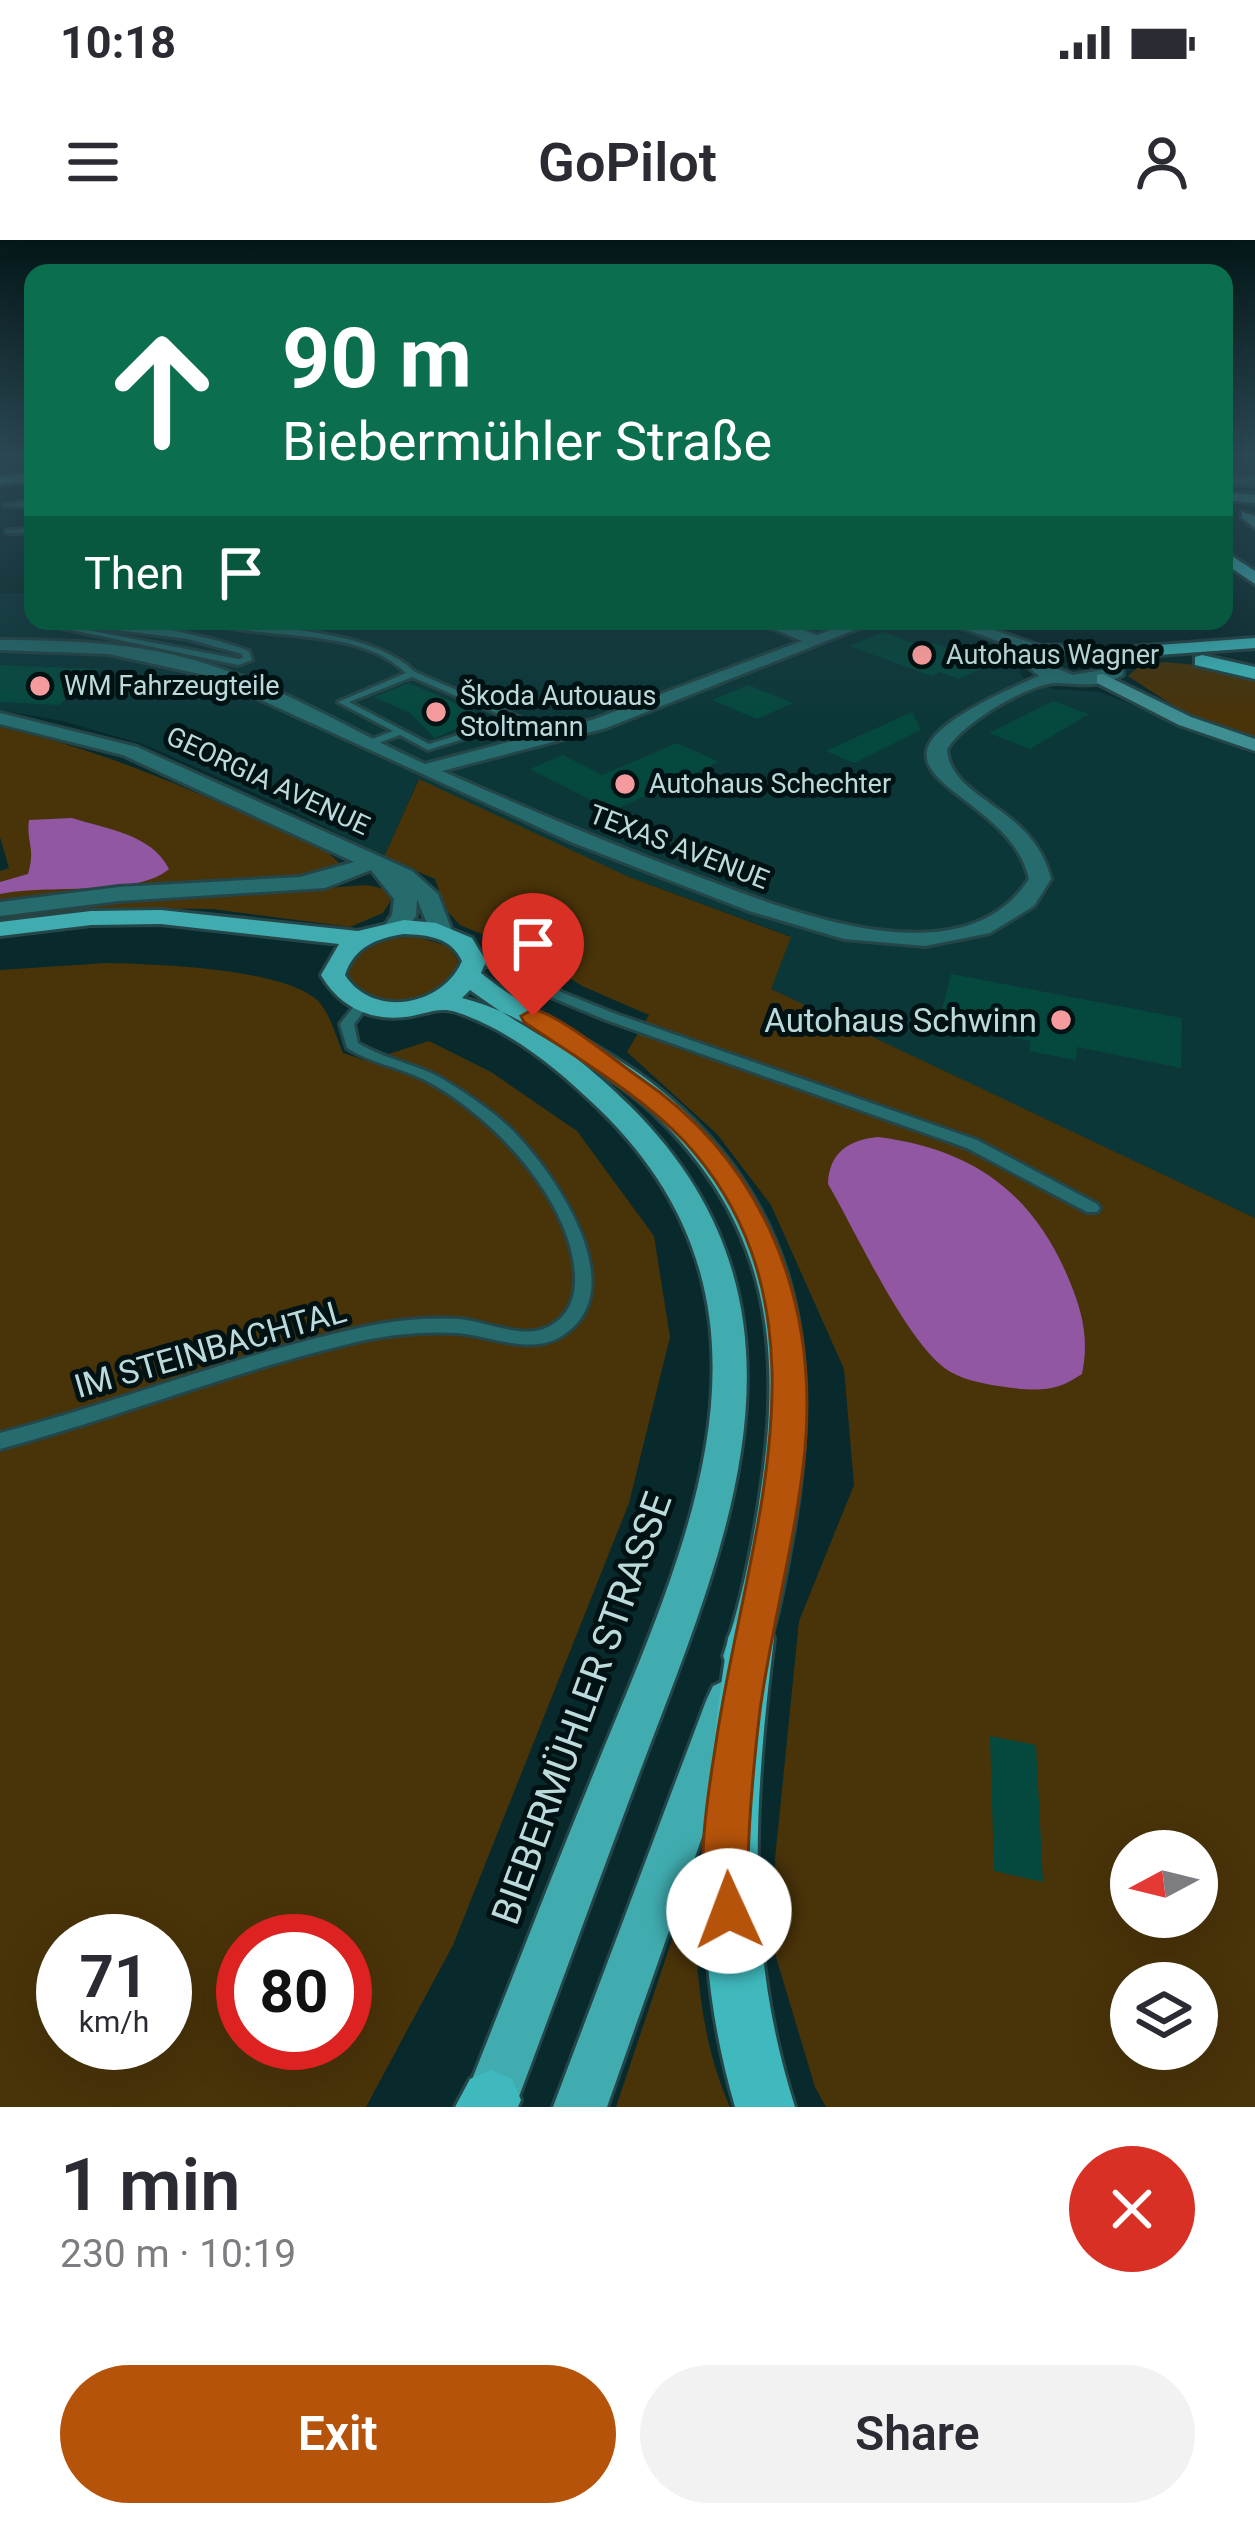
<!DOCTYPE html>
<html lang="en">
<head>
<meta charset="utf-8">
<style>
  :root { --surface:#fff; --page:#f2f2f3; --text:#2b2b33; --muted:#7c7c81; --accent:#b45309 }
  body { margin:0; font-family:Roboto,sans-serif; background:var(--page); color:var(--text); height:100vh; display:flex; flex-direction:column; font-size:45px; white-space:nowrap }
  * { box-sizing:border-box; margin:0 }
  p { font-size:39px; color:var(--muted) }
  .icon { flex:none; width:66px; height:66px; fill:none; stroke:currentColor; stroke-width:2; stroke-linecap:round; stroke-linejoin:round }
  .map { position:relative; height:1867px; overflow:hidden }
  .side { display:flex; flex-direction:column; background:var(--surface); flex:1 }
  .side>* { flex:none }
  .banner { position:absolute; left:24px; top:24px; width:1209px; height:366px; border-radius:24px; box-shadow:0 12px 48px #0002; background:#0b6e4f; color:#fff; overflow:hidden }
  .needle { width:78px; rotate:263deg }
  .buttons { position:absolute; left:1110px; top:1590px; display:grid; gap:24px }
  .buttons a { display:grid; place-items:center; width:108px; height:108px; border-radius:50%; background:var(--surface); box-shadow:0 12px 48px #0002; font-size:60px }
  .speed { position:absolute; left:36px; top:1674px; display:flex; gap:24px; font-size:60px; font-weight:700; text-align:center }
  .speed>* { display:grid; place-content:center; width:156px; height:156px; border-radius:50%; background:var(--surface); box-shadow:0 12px 48px #0002; line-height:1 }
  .speed small { font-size:30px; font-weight:400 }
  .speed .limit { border:18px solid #d22; background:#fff; color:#111 }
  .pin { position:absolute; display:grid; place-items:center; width:102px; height:102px; color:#fff; margin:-123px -51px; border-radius:50% 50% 50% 0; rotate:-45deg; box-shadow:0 0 12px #0007 }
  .pin .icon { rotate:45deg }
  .me { position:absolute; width:132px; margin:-66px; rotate:358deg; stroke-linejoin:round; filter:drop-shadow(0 0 9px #0008) }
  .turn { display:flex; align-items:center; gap:42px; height:252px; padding:0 60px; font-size:54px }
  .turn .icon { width:156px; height:156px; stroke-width:2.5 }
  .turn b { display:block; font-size:84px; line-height:102px }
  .then { display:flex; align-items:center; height:114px; padding:0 60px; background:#0003; gap:24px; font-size:45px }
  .round { display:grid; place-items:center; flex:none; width:126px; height:126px; border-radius:63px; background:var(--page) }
  .summary { display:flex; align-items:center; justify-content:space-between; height:204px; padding:0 60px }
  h1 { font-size:72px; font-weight:600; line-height:90px }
  .button { display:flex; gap:24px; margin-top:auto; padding:24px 60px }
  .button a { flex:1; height:138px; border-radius:72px; background:var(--accent); color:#fff; font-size:48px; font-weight:600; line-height:138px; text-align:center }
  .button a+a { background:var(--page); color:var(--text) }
  .status { display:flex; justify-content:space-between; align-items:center; height:84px; padding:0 60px; background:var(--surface); direction:ltr }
  .status svg { height:33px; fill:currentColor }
  header { display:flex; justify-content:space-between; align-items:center; height:156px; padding:0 60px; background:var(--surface); font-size:54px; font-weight:600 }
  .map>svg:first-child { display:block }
  .built { fill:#0c3739 }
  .green { fill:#493309; fill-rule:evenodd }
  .water { fill:#9157a2 }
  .building { fill:#05493e }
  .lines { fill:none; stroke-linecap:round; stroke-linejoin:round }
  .service-casing { stroke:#254648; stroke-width:6 }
  .minor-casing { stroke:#254648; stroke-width:6 }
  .secondary-casing { stroke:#254648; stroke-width:6 }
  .primary-casing { stroke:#254648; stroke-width:6 }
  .trunk-casing { stroke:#254648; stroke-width:6 }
  .service { fill:#266b6d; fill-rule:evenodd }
  .minor { fill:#266b6d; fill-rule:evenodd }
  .secondary { fill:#3f8e91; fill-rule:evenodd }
  .primary { fill:#40acaf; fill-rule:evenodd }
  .trunk { fill:#3fb9bd; fill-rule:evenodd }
  .route { fill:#b45309; stroke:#753606; stroke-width:3 }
  .poi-dot { fill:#f59b9d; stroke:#001213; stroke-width:4.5 }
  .labels { text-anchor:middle; stroke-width:10; stroke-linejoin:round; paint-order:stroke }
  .far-poi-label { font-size:27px; fill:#bcdadb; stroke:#001213; text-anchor:start }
  .far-street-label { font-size:27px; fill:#bcdadb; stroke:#001213 }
  .poi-label { font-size:33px; fill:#bcdadb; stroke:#001213; text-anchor:end }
  .street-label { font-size:33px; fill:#bcdadb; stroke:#001213 }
  .near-street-label { font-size:39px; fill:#bcdadb; stroke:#001213 }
</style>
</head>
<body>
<div class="status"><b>10:18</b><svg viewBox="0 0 49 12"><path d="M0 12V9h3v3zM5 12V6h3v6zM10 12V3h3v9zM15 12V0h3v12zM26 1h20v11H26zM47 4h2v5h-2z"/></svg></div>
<header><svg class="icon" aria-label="menu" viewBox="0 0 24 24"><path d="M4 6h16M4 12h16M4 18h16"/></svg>GoPilot<svg class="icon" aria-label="person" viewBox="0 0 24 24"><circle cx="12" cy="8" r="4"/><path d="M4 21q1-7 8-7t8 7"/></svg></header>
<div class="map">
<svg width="1255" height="1867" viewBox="0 0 1255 1867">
  <rect width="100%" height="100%" fill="#082a2c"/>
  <path class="built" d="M33,352V381H932L1010,407L1018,413L1016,422L1022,437L1053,449L1100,452L1255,515V978L770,749L790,696L629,637L418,540L384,617L284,566L143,504L62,481L0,470V354Z"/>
  <path class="green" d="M1164,422L1209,426L1255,438V498L1186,474L1128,436L1141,425Z
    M0,487C116,512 219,563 327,611L341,625L304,639L0,664V631L9,628L0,597Z
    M419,539L629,637L791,697L771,749L1255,978V1867H826L815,1847L776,1717L775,1619L799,1381L854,1245L844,1129L771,965L717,894L627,812L649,775L582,746L536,717L460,685L446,670L435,639L384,617ZM1131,1611H1197V1677H1131ZM1131,1743H1197V1809H1131Z
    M367,645L385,649L392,658L383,673L350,687L212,669L116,668L0,680L50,668Z
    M414,696L448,706L458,720C454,767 376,772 349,742V725C364,703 388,698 414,696Z
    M106,723C154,724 284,728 318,761C330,773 336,797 343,813L367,821L429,801L491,832L577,891L654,996L670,1097L629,1263L453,1705L366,1867H0V730ZM63,1701H165V1803H63ZM243,1701H345V1803H243Z
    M694,1634C695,1713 697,1793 730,1867H616Z"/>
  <path class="water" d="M72,578C106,589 152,594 169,629C138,657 45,644 0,654V642L28,634C36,607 26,603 29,580Z
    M878,897C973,909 1034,953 1070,1042C1083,1074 1089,1100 1082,1134C1057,1151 1042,1151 1012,1148C992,1145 967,1142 949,1131C908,1106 855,990 828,944C829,913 848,900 878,897Z"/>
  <path class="building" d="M883,392L925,407L934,403L991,424L959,439L940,432L931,436L849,406Z
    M0,425L98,429L59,465L0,462Z
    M409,443L485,476L435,498L410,473L374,457Z
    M748,445L793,463L757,479L712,460Z
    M1053,461L1089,474L1030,509L989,493Z
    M912,472L921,490L854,523L826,511Z
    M677,503L719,522L612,571L530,529L563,515L602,535Z
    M951,734L1182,778L1181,828L1077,807L1076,820L1029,811L1031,801L939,782Z
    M990,1496L1036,1505L1043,1642L994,1631Z"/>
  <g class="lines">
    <g class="service-casing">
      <path id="service" d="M33,288V292L9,293L6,291Z
        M83,381C138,383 198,392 249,411L252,420L238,425L53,386L57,384L75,387ZM87,386L188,399L242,414L243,418L238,419L82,389Z
        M204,381L241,383L254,381L250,384C302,391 376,395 415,432L560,495L552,497L518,482L428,510L400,495L370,506H364V502L393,491L338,462L406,433C357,385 264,402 204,381ZM412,437L510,479L429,504L349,462Z
        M474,717L521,723L561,752L616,774L977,900L1097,964L1100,968L1097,972H1087L967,908L606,780L553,758L514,729L470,724V718Z
        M363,760L369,764L354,784L358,803C387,821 421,824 449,843C472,857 495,873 514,892C555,934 635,1050 562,1096C530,1116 489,1095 456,1093C426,1091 395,1094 365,1100C241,1128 123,1176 0,1209V1193C124,1161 243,1112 368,1086C397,1080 429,1077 459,1079C485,1081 523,1100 548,1087C570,1076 576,1056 575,1034C570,957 489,872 423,839C398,827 371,823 347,808L340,784L358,761Z"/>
    </g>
    <g class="minor-casing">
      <path id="minor" d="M1224,236L1255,237V245L1224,244Z
        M33,260V268L4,265Z
        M755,381H778L817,395L855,381H877L606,488L442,531C523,567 605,602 688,633C779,666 960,746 1029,639C1007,538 804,536 1039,436L1024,423L1030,413L943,381H967L1041,406L1090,405L1121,418L1123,435C1100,448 1083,444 1058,443C1030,442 959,485 947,510C952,562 1033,565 1051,639L1034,666L990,693L925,706L844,699L749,671L571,602L209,436L109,414L0,410V400C75,400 151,403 222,429C292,453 357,493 425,524L592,480L802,401ZM1063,412L1086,415L1108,429L1073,435L1041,422L1046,415Z
        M0,473L137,507L412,631L438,654L452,691L440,698L432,696L417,659L416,676L403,693H387L383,688L392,675L394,659L371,630L325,648L119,661L0,676V662L119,647L300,637L354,622L123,515L0,484Z"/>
    </g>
    <g class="secondary-casing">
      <path id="secondary" d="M33,234V242L0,244V236Z
        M1224,252L1255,255V263L1224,260Z
        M1242,272L1255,276V288L1242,278Z
        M1103,434L1191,477L1255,499V511L1179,485L1097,443V435Z"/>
    </g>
    <g class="primary-casing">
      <path id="primary" d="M161,670L358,691L404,680L436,683L472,698L486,721L481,733L486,737C543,782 613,808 669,857C804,974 822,1121 794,1289C785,1337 778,1386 759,1431L744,1437L729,1431L723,1416C741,1364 752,1310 760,1256C784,1105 768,981 652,872C597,822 529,794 470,750L462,758C526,774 582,819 629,865C835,1068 726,1304 639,1534C597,1645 557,1756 515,1867H461C506,1755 549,1642 595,1530C686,1306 805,1067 598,868C557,828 510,790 456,772C440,767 428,773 412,776C373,783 340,768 321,735L339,704L161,684L91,685L0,696V682L91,671ZM404,694C428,695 451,697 462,721C443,766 373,779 345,735C354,707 377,698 404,694Z
        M728,1439L743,1446L750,1461L607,1867H553L706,1461L713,1446Z"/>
    </g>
    <g class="trunk-casing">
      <path id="trunk" d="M1224,311L1255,331V344L1224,323Z
        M1255,398V408L1103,419L1094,414L1103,409Z
        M1202,415L1255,427V439L1195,425V417Z
        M751,1375L767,1382L774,1398C754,1563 744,1707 795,1867H735C688,1706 703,1562 728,1398L735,1382Z
        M491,1830L512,1839L521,1860L518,1867H455L470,1839Z"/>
    </g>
    <use href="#service" class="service"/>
    <use href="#minor" class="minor"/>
    <use href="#secondary" class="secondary"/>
    <use href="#primary" class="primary"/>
    <use href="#trunk" class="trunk"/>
  </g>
  <linearGradient id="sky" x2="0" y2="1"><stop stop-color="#041718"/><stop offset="0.45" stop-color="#2c4a56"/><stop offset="1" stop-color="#2c4a56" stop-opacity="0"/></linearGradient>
  <rect width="1255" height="478" fill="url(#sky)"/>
  <path class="route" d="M533,769C565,778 611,818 640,838C765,923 818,1061 805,1209C797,1294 772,1383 760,1470C754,1521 749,1572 748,1624C747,1647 753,1665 744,1686L729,1693L713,1686C692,1637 709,1549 717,1496C747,1298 840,1072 685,902C640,854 578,819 524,782L521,776Z"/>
  <g class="poi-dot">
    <circle cx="922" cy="415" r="12"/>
    <circle cx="40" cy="446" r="12"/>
    <circle cx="436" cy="472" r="12"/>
    <circle cx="625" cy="544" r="12"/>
    <circle cx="1061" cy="780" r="12"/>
  </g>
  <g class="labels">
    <g class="far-poi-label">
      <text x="946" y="424">Autohaus Wagner</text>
      <text x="64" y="455">WM Fahrzeugteile</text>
      <text x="460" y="465">Škoda Autouaus<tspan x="460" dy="31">Stoltmann</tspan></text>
      <text x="649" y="553">Autohaus Schechter</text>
    </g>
    <g class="far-street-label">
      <text transform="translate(268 541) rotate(25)" y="9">GEORGIA AVENUE</text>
      <text transform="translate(679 607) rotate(21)" y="9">TEXAS AVENUE</text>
    </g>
    <g class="poi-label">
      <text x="1037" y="792">Autohaus Schwinn</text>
    </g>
    <g class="street-label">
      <text transform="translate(210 1108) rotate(-16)" y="12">IM STEINBACHTAL</text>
    </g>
    <g class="near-street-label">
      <text transform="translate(581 1468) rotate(-70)" y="14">BIEBERMÜHLER STRASSE</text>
    </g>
  </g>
</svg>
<div class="buttons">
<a><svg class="needle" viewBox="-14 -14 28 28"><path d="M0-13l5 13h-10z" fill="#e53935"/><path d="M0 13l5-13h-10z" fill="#7c7c81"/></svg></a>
<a><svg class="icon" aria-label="layers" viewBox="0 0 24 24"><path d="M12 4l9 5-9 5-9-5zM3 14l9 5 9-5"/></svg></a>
</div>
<div class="speed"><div>71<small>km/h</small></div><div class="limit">80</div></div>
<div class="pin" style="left:533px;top:776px;background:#d93025"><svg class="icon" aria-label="arrive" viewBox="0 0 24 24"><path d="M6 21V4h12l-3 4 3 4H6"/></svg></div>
<svg class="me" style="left:729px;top:1671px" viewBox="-20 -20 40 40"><circle r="19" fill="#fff"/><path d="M0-13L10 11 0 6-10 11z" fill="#b45309"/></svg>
<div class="banner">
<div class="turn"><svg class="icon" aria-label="ahead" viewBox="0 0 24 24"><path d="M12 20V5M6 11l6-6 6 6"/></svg><div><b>90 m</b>Biebermühler Straße</div></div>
<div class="then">Then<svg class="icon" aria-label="arrive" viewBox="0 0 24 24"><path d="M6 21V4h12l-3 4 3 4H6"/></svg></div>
</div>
</div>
<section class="side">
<div class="summary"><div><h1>1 min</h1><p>230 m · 10:19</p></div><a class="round" style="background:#d93025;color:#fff"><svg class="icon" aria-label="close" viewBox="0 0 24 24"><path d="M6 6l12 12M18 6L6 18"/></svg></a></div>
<div class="button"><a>Exit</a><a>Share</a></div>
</section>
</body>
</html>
